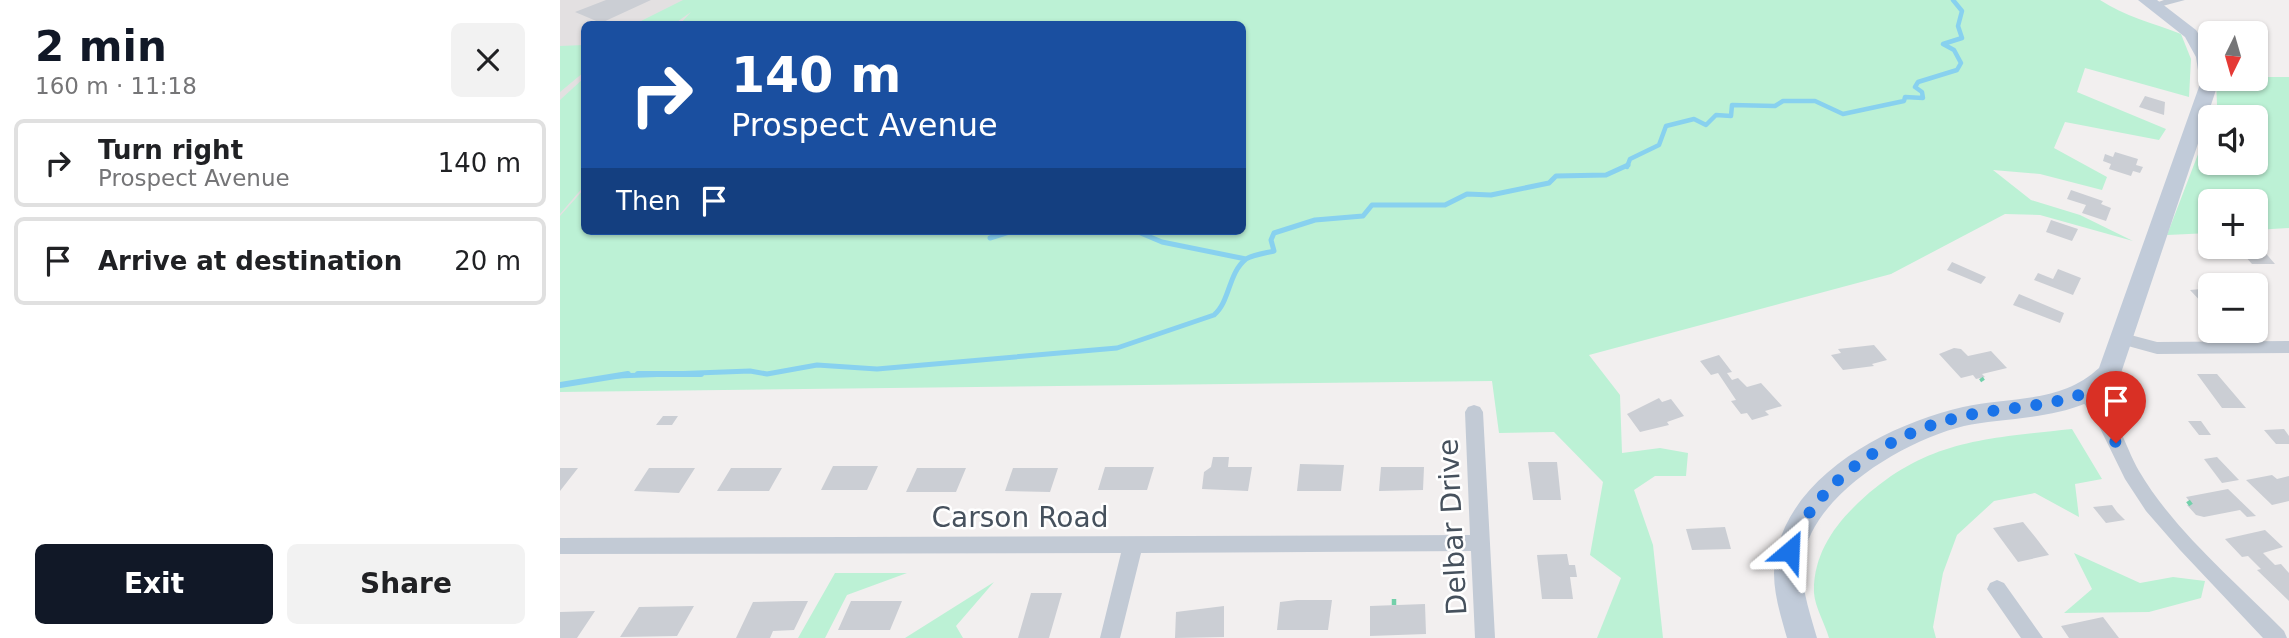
<!DOCTYPE html>
<html lang="en">
<head>
<meta charset="utf-8">
<style>
  :root { --surface:#fff; --page:#f2f2f2; --text:#202124; --muted:#757577; --line:#e0e0e0; --accent:#111827 }
  body { margin:0; font-family:"DejaVu Sans",sans-serif; background:var(--page); color:var(--text); height:100vh; display:flex; flex-direction:column; font-size:26px; white-space:nowrap }
  * { box-sizing:border-box; margin:0 }
  p { font-size:23px; color:var(--muted) }
  .icon { flex:none; width:38px; height:38px; fill:none; stroke:currentColor; stroke-width:2; stroke-linecap:round; stroke-linejoin:round }
  .map { position:relative; flex:1; overflow:hidden }
  .side { display:flex; flex-direction:column; background:var(--surface); width:560px }
  .side>* { flex:none }
  .top-card { position:absolute; left:21px; top:21px; width:665px; height:214px; border-radius:10px; box-shadow:0 2px 5px #0004; background:#1a4fa0; color:#fff; overflow:hidden }
  .needle { width:46px; rotate:185deg }
  .buttons { position:absolute; left:1638px; top:21px; display:grid; gap:14px }
  .buttons a { display:grid; place-items:center; width:70px; height:70px; border-radius:10px; background:var(--surface); box-shadow:0 2px 5px #0004; font-size:35px }
  .pin { position:absolute; display:grid; place-items:center; width:60px; height:60px; color:#fff; margin:-72px -30px; border-radius:50% 50% 50% 0; rotate:-45deg; box-shadow:0 0 7px #0007 }
  .pin .icon { rotate:45deg }
  .me { position:absolute; width:77px; margin:-38px; rotate:26deg; stroke-linejoin:round; filter:drop-shadow(0 0 5px #0008) }
  .turn { display:flex; align-items:center; gap:24px; height:147px; padding:0 35px; font-size:32px }
  .turn .icon { width:91px; height:91px; stroke-width:2.5 }
  .turn b { display:block; font-size:49px; line-height:60px }
  .then { display:flex; align-items:center; height:66px; padding:0 35px; background:#0003; gap:14px; font-size:26px }
  .round { display:grid; place-items:center; flex:none; width:74px; height:74px; border-radius:10px; background:var(--page) }
  .overview { display:flex; align-items:center; justify-content:space-between; height:119px; padding:0 35px }
  h1 { font-size:42px; font-weight:800; line-height:52px; color:var(--accent) }
  .action { display:flex; gap:14px; margin-top:auto; padding:14px 35px }
  .action a { flex:1; height:80px; border-radius:10px; background:var(--accent); color:#fff; font-size:28px; font-weight:800; line-height:80px; text-align:center }
  .action a+a { background:var(--page); color:var(--text) }
  ul { padding:0; list-style:none }
  li { display:flex; align-items:center; gap:21px; height:88px; margin:0 14px 10px; padding:0 21px; border:4px solid var(--line); border-radius:10px }
  li div { flex:1 }
  li b { display:block; font-size:26px }
  li em { font-style:normal }
  main { display:flex; flex:1; min-height:0 }
  .map>svg:first-child { display:block }
  .education { fill:#e3e0e1 }
  .green { fill:#bcf1d5 }
  .lines { fill:none; stroke-linecap:round; stroke-linejoin:round }
  .stream-far2 { stroke:#88d1ef; stroke-width:4.5 }
  .stream-far1 { stroke:#88d1ef; stroke-width:5 }
  .stream { stroke:#88d1ef; stroke-width:6 }
  .building { fill:#cbced4 }
  .path-far1 { stroke:#73d0aa; stroke-width:3.5; stroke-dasharray:5 3.5; stroke-linecap:butt }
  .path { stroke:#73d0aa; stroke-width:4.5; stroke-dasharray:6 4.5; stroke-linecap:butt }
  .street { fill:#c2cad5; fill-rule:evenodd }
  .secondary { fill:#c1cbd9; fill-rule:evenodd }
  .route { stroke:#1a73e8; stroke-width:12; stroke-dasharray:0 21.6 }
  .labels { text-anchor:middle; stroke-width:5; stroke-linejoin:round; paint-order:stroke }
  .near-street-label { font-size:28px; fill:#46515d; stroke:#fff }
</style>
</head>
<body>
<main>
<section class="side">
<div class="overview"><div><h1>2 min</h1><p>160 m · 11:18</p></div><a class="round"><svg class="icon" aria-label="close" viewBox="0 0 24 24"><path d="M6 6l12 12M18 6L6 18"/></svg></a></div>
<ul>
<li><svg class="icon" aria-label="right" viewBox="0 0 24 24"><path d="M7 20v-9h11M14 6l5 5-5 5"/></svg><div><b>Turn right</b><p>Prospect Avenue</p></div><em>140 m</em></li>
<li><svg class="icon" aria-label="arrive" viewBox="0 0 24 24"><path d="M6 21V4h12l-3 4 3 4H6"/></svg><div><b>Arrive at destination</b></div><em>20 m</em></li>
</ul>
<div class="action"><a>Exit</a><a>Share</a></div>
</section>
<div class="map">
<svg width="1729" height="638" viewBox="0 0 1729 638">
  <rect width="100%" height="100%" fill="#f2efef"/>
  <path class="education" d="M0,0H237L213,24H24V220L0,245Z"/>
  <path class="green" d="M123,0H1540C1564,16 1593,23 1621,34L1631,59L1629,97L1525,68L1517,92L1606,129L1599,140L1505,122L1494,148L1547,177L1542,190L1480,174L1433,170L1471,200L1520,215L1573,241L1480,215L1445,214L1331,274L1029,355L1060,395L1062,453L1100,448L1128,453L1126,476H1095L1074,490L1093,545L1103,638H1037L1061,578L1030,555L1043,482L994,432L939,433L932,381L0,392V216L24,189V231H682V24H120L131,12L114,24H64L77,23Z
    M24,45V72L0,92V46Z
    M1696,77H1729V228L1696,230V201H1650V233L1607,235L1650,123V163H1696V117H1652L1657,105L1656,79Z
    M24,78V186L0,214V100Z
    M1512,429L1542,479L1515,484L1519,517L1475,493L1434,501L1397,535L1383,573L1373,627L1376,638H1269C1265,624 1255,607 1254,593C1253,559 1270,531 1293,508C1362,440 1421,439 1512,429Z
    M1514,553L1580,583L1613,577L1645,581L1641,598L1589,612L1504,613L1532,589Z
    M275,573H347L287,595L265,638H238Z
    M434,582L396,626L403,638H345Z"/>
  <g class="lines">
    <path class="stream-far2" d="M1067,167L1070,159L1099,145L1106,126L1134,119L1146,125L1156,115L1171,116L1172,105L1215,106L1223,101H1255L1283,114L1344,101L1345,97L1363,98L1362,92L1355,87L1358,82L1397,70L1401,63L1394,50L1383,44L1402,38L1398,26L1402,11L1393,0"/>
    <path class="stream-far1" d="M576,231L602,242L686,259
      M430,238L449,232L510,231
      M57,376L190,371L207,374L257,365L317,369L557,348L654,315C670,302 668,273 686,259C692,255 706,253 714,251L711,240L714,233L755,220L803,216L812,205H885L907,194L931,195L989,183L996,176L1046,175L1068,165"/>
    <path class="stream" d="M78,374H141
      M0,385L68,374"/>
  </g>
  <path class="building" d="M46,0H91L41,23L15,12Z
    M1585,96L1605,102L1604,115L1579,107Z
    M1555,152L1578,159L1576,165L1583,167L1580,173L1573,171L1571,176L1549,169L1551,164L1543,161L1545,154L1553,157Z
    M1511,190L1543,201L1541,204L1551,208L1546,221L1522,213L1526,205L1507,199Z
    M1491,220L1518,229L1512,241L1486,232Z
    M1696,242L1715,264H1692L1677,247H1696Z
    M1392,262L1426,277L1421,284L1387,270Z
    M1498,269L1521,278L1513,295L1474,280L1478,273L1493,279Z
    M1659,274L1668,285H1651L1642,275Z
    M1641,289H1650V305H1644L1630,290Z
    M1459,294L1504,313L1500,323L1453,305Z
    M1314,345L1327,360L1312,364L1314,366L1283,370L1271,355L1281,353L1278,349Z
    M1394,348L1401,349L1408,356L1431,351L1447,368L1422,374L1425,377L1416,379L1413,375L1401,378L1379,354Z
    M1159,355L1172,372L1167,373L1172,380L1178,378L1187,387L1201,383L1222,406L1205,411L1209,415L1192,420L1187,413L1181,414L1171,401L1176,400L1158,373L1151,375L1140,361Z
    M1637,374H1657L1686,408H1662Z
    M1099,398L1102,402L1111,399L1124,416L1107,422L1109,425L1080,432L1067,414Z
    M103,416H118L112,425H96Z
    M1628,421H1641L1651,435H1639Z
    M1724,429L1729,436V444H1716L1704,430Z
    M653,457H669L668,467H692L688,491L642,489L644,472L651,467Z
    M1657,457L1679,480L1662,483L1644,459Z
    M968,462H997L1001,500H973Z
    M740,464L784,465L781,491H737Z
    M273,466H318L307,490H261Z
    M545,467H594L587,490H538Z
    M821,467H864L863,490L819,491Z
    M0,468H18L0,491Z
    M89,468H135L119,493L74,491Z
    M171,468H222L209,491H157Z
    M357,468H406L396,492H346Z
    M453,468H498L490,492L445,491Z
    M1712,475L1717,479L1729,476V501L1712,505L1686,480Z
    M1668,489L1696,516L1687,517L1680,510L1644,517L1636,515L1627,505L1632,504L1626,497Z
    M1552,505L1557,512L1565,520L1546,523L1533,507Z
    M1463,522L1476,538L1489,555L1458,562L1433,528Z
    M1165,527L1171,549L1132,550L1126,529Z
    M1705,530L1723,547L1703,553L1715,565L1721,564L1729,573V601L1697,570L1701,569L1688,556L1682,557L1665,539Z
    M1007,554L1009,565H1015L1017,577H1010L1013,599H982L977,555Z
    M471,593H502L489,638H458Z
    M737,600H772L768,630H717L720,602Z
    M234,601H248L234,630L213,631L210,638H176L193,602Z
    M291,601H342L330,630H278Z
    M865,604L866,634L810,636V606Z
    M134,606L117,636L60,637L79,607Z
    M664,606V637L615,638L616,612Z
    M35,611L17,638H0V612Z
    M1543,617L1559,638H1509L1501,626Z"/>
  <g class="lines">
    <path class="path-far1" d="M1672,251H1682"/>
    <path class="path" d="M1421,378L1423,381
      M1628,501L1631,505
      M834,599V605"/>
    <path class="street" d="M1604,0H1625L1595,8L1590,5Z
      M1563,333L1597,342L1729,341V353L1597,354L1557,343L1555,339Z
      M1524,387C1552,395 1565,448 1579,471C1615,532 1675,581 1724,631L1727,638H1703L1620,550L1586,511L1565,479L1535,418L1516,393L1518,388Z
      M914,405L920,407L923,412L935,638H915L911,551L581,553L560,638H540L561,553L0,554V538L910,535L905,412L908,407Z
      M1437,580L1444,583L1483,638H1461L1427,589L1430,583Z"/>
    <path class="secondary" d="M1578,0H1597L1636,30L1650,52V79H1657L1658,84L1561,373C1534,422 1451,415 1404,426C1346,440 1252,494 1243,560C1240,586 1250,613 1257,638H1227C1220,613 1211,586 1215,560C1228,475 1329,424 1403,407C1451,396 1500,404 1539,368L1640,84L1636,57L1625,37Z"/>
  </g>
  <g class="lines">
    <path class="route" d="M1230,551C1254,480 1334,431 1404,416C1444,407 1486,408 1524,393L1539,408L1556,443"/>
  </g>
  <g class="labels">
    <g class="near-street-label">
      <text x="460" y="527">Carson Road</text>
      <text transform="translate(892 527) rotate(-93)" y="10">Delbar Drive</text>
    </g>
  </g>
</svg>
<div class="buttons">
<a><svg class="needle" viewBox="-14 -14 28 28"><path d="M0-13l5 13h-10z" fill="#e53935"/><path d="M0 13l5-13h-10z" fill="#757577"/></svg></a>
<a><svg class="icon" aria-label="sound" viewBox="0 0 24 24"><path d="M4 9h4l5-4v14l-5-4H4zM17 9q2 3 0 6"/></svg></a>
<a>+</a>
<a>−</a>
</div>
<div class="pin" style="left:1556px;top:443px;background:#d93025"><svg class="icon" aria-label="arrive" viewBox="0 0 24 24"><path d="M6 21V4h12l-3 4 3 4H6"/></svg></div>
<svg class="me" style="left:1230px;top:551px" viewBox="-20 -20 40 40"><path d="M0-17L14 15 0 8-14 15z" fill="#1a73e8" stroke="#fff" stroke-width="4"/></svg>
<div class="top-card">
<div class="turn"><svg class="icon" aria-label="right" viewBox="0 0 24 24"><path d="M7 20v-9h11M14 6l5 5-5 5"/></svg><div><b>140 m</b>Prospect Avenue</div></div>
<div class="then">Then<svg class="icon" aria-label="arrive" viewBox="0 0 24 24"><path d="M6 21V4h12l-3 4 3 4H6"/></svg></div>
</div>
</div>
</main>
</body>
</html>
